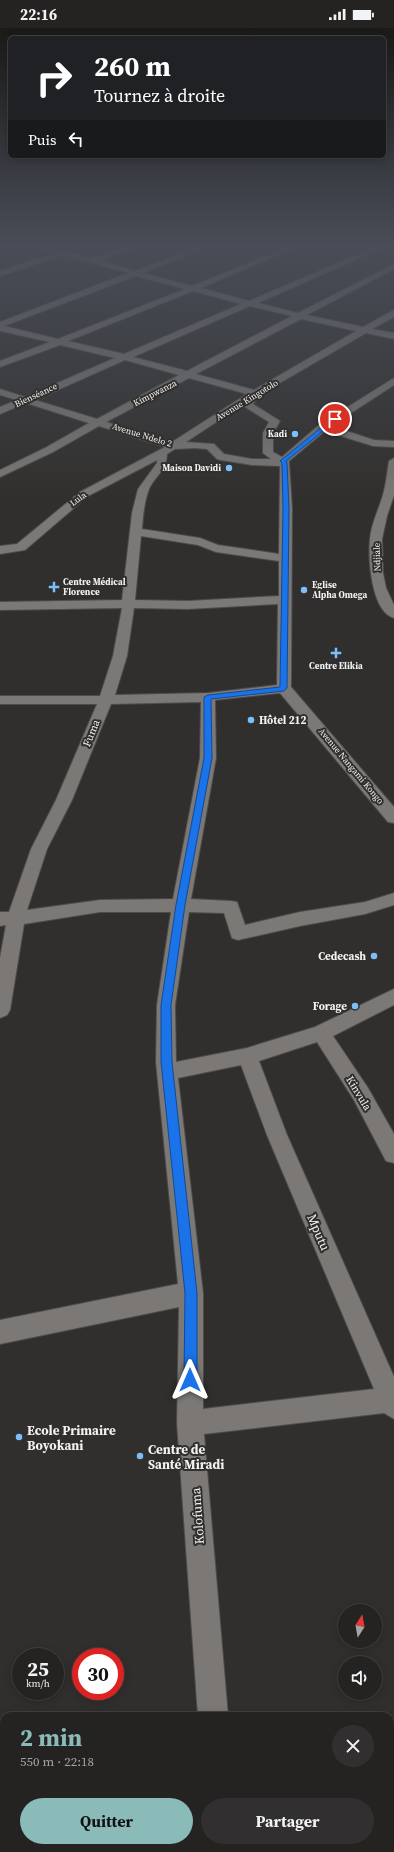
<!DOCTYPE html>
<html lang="fr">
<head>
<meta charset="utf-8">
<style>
  :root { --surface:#252322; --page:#312f2f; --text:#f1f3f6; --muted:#a3a4a5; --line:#424040; --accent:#8bbbb9 }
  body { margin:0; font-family:"Source Serif 4",serif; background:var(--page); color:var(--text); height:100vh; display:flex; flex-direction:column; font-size:15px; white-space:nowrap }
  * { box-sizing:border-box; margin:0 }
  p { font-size:13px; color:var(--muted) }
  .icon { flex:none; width:22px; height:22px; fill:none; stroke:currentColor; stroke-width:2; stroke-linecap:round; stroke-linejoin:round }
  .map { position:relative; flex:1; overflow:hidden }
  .panel { position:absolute; left:0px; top:1684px; width:394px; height:140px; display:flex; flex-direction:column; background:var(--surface); border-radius:12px 12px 0 0; box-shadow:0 2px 10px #0003,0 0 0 1px var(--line) }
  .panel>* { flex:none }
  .top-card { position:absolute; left:8px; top:8px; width:378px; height:122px; border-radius:6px; box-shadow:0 2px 10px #0003,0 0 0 1px var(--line); background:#202124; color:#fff; overflow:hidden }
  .needle { width:26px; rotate:11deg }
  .fabs { position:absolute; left:338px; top:1576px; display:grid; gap:8px }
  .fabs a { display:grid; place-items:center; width:44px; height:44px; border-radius:50%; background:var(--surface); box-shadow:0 2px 10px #0003,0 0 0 1px var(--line); font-size:20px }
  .speed { position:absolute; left:12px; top:1620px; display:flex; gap:8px; font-size:20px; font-weight:700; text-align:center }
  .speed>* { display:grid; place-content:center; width:52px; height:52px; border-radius:50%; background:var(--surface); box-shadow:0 2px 10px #0003,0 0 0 1px var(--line); line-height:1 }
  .speed small { font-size:10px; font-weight:400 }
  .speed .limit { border:6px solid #d22; background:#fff; color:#111 }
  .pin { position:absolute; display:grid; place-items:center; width:34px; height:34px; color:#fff; margin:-17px; border:2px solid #fff; border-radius:50%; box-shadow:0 1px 4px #0007 }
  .me { position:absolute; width:44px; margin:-22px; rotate:0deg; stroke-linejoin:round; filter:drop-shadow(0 0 3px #0008) }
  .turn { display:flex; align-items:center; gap:14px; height:84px; padding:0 20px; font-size:18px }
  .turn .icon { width:52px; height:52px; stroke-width:2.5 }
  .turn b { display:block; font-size:28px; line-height:34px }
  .then { display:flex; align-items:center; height:38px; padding:0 20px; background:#0003; gap:8px; font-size:15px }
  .round { display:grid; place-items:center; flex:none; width:42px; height:42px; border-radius:21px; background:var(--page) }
  .headline { display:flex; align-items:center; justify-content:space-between; height:68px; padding:0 20px }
  h1 { font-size:24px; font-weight:700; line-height:30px; color:var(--accent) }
  .button { display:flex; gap:8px; margin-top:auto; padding:8px 20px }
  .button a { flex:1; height:46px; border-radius:24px; background:var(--accent); color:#111; font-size:16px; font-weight:700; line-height:46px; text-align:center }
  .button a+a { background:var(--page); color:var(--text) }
  .status { display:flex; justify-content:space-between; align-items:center; height:28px; padding:0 20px; background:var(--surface); direction:ltr }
  .status svg { height:11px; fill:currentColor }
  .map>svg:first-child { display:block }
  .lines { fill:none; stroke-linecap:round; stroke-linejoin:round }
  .street-casing { stroke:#4d4c4a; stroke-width:2 }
  .street { fill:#7b7875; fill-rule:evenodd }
  .route { fill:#1a73e8; stroke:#114b97 }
  .poi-dot { fill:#7cbef9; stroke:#312f2d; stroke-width:1.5 }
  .labels { text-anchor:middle; stroke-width:4; stroke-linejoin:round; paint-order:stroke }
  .far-street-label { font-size:9px; fill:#f3f2f0; stroke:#312f2d }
  .far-poi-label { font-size:9px; font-weight:bold; fill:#f3f2f0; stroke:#312f2d; text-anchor:end }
  .poi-label { font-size:11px; font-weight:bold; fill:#f3f2f0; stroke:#312f2d; text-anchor:end }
  .street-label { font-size:11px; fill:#f3f2f0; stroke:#312f2d }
  .near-street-label { font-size:13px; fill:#f3f2f0; stroke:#312f2d }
  .near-poi-label { font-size:13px; font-weight:bold; fill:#f3f2f0; stroke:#312f2d; text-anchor:start }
</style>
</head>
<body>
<div class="status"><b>22:16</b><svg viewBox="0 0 49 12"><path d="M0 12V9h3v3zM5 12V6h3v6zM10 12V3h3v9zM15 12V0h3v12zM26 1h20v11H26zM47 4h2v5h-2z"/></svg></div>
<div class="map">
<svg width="394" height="1824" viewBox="0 0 394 1824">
  <rect width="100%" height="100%" fill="#312f2d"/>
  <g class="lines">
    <g class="street-casing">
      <path id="street" d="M32,219H47L91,230L126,219H137L99,232L135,243L197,219H208L143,245L192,258L287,219H297L201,260L249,273L375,219H385L258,275L298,285L394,236V241L307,287L363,299L394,282V289L372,301L394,305V311L366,305L259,367L253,376L280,393L273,405V424L282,429L319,397L394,350V357L331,398L374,412L394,413V419L373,418L325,403L289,433L292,480L291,659L394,779V795L388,794L280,665L215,672L216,730L191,871L231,873L237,874L245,897L300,884L365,874L394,865V877L365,886L300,898L238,912L232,910L224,885L189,884L175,977L176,1034L247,1020L315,999L394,961V977L333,1008L368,1060L394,1106V1135L386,1133L354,1072L317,1014L259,1033L287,1107L394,1349V1391L384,1385L204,1406L228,1688H198L177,1395L179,1279L0,1316V1292L178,1256L156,1034L157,977L171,884H100L24,896L10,982L7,987L0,990V930L6,897L0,898V884H9L31,821L56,772L97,676H0V668H100L113,628L122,580L0,582V574L122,572L132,485L138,461L157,435V432L88,468L25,522L0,526V518L17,516L80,464L165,419L99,398L53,424L0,449V442L45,420L89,395L26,375L0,386V379L17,372L0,367V361L25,369L115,330L60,317L0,339V333L50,314L0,303V294L128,245L63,227L0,248V243L55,225ZM136,248L185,261L58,311L4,298ZM193,263L241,276L124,326L68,313ZM250,278L292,288L187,343L133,329ZM301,291L356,303L254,362L196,346ZM125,332L179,347L97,391L35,372ZM189,350L247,366L172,414L106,394ZM242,377L269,394L263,405V425L271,431H252L224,426L214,416L186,414ZM195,420L207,421L217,431L221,432L252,437L280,438L279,526L218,517L200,510L142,501C143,488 144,474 149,461C155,448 167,442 167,426L175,421ZM141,508L198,517L216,524L279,533V568L188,573L135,572ZM278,576L277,657L208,665L115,667L127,628L134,580L188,581ZM201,674L200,730L173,871L100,872L27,882L47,821L72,772L111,676ZM241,1037L267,1107L374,1361L203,1381V1265L178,1050Z
        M394,430V467L387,488L382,511L383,545L386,560L394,577V590C371,584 368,530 370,511C371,497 378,483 382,470C386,458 387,445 389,433Z
        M207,1820H239L240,1824H208Z"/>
    </g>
    <use href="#street" class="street"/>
  </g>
  <linearGradient id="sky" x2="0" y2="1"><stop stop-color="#1b1a19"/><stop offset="0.46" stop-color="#484d57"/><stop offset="1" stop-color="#484d57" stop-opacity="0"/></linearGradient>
  <rect width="394" height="474" fill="url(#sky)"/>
  <path class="route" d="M333,390L338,391L286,433L287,435L289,480L287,660L284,663L211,671L212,730L185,877L171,977L172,1034L197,1265V1352L195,1356L190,1358L186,1356L184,1352L185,1265L161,1034V977L176,877L204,730V669L208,667L280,659L283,480L282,435L280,433Z"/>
  <g class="poi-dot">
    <circle cx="295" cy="406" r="4"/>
    <circle cx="229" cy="440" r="4"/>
    <path d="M52 553h4v4h4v4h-4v4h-4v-4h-4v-4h4z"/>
    <circle cx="304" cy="562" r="4"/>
    <path d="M334 619h4v4h4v4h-4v4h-4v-4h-4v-4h4z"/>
    <circle cx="251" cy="692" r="4"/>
    <circle cx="374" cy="928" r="4"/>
    <circle cx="355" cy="978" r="4"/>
    <circle cx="19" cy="1409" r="4"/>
    <circle cx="140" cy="1428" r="4"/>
  </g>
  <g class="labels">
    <g class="far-street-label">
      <text transform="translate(155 365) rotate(-27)" y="3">Kimpwanza</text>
      <text transform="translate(36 367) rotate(-25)" y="3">Bienséance</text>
      <text transform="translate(247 372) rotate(-31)" y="3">Avenue Kingotolo</text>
      <text transform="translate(142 407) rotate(17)" y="3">Avenue Ndelo 2</text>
      <text transform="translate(78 471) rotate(-36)" y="3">Lula</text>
      <text transform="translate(377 529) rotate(-92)" y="3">Ndjiale</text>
      <text transform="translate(351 738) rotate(50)" y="3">Avenue Nangami Kongo</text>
    </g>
    <g class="far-poi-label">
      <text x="287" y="409">Kadi</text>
      <text x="221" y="443">Maison Davidi</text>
      <text x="63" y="557" text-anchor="start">Centre Médical<tspan x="63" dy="10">Florence</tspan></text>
      <text x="312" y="560" text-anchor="start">Eglise<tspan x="312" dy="10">Alpha Omega</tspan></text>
      <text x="336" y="641" text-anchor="middle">Centre Elikia</text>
    </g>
    <g class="poi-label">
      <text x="259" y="696" text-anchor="start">Hôtel 212</text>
      <text x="366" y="932">Cedecash</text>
      <text x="347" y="982">Forage</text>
    </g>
    <g class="street-label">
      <text transform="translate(91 705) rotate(-68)" y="4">Fuma</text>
      <text transform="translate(359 1065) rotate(59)" y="4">Kinvula</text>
    </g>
    <g class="near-street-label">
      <text transform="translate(319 1204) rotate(67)" y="5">Mputu</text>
      <text transform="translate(197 1488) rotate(-94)" y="5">Kolofuma</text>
    </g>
    <g class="near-poi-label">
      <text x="27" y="1407">Ecole Primaire<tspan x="27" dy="15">Boyokani</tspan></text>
      <text x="148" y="1426">Centre de<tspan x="148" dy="15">Santé Miradi</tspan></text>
    </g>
  </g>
</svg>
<div class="fabs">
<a><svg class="needle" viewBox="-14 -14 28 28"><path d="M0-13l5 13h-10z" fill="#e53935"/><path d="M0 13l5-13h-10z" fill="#a3a4a5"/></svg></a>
<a><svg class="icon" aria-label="sound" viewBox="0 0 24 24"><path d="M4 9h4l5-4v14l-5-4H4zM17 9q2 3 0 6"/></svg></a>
</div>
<div class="speed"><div>25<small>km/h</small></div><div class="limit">30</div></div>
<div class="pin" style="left:335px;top:391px;background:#d93025"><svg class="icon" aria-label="arrive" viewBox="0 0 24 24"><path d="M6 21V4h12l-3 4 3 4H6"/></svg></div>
<svg class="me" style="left:190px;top:1352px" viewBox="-20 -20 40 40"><path d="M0-17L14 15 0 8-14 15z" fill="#1a73e8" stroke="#fff" stroke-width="4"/></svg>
<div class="top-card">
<div class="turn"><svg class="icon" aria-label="right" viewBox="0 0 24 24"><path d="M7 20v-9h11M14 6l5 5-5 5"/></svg><div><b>260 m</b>Tournez à droite</div></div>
<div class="then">Puis<svg class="icon" aria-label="left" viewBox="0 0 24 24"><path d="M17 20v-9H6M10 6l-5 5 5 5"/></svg></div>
</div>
<section class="panel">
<div class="headline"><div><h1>2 min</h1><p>550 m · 22:18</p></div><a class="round"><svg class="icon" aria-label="close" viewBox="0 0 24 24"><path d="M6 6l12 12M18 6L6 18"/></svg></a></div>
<div class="button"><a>Quitter</a><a>Partager</a></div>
</section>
</div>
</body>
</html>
